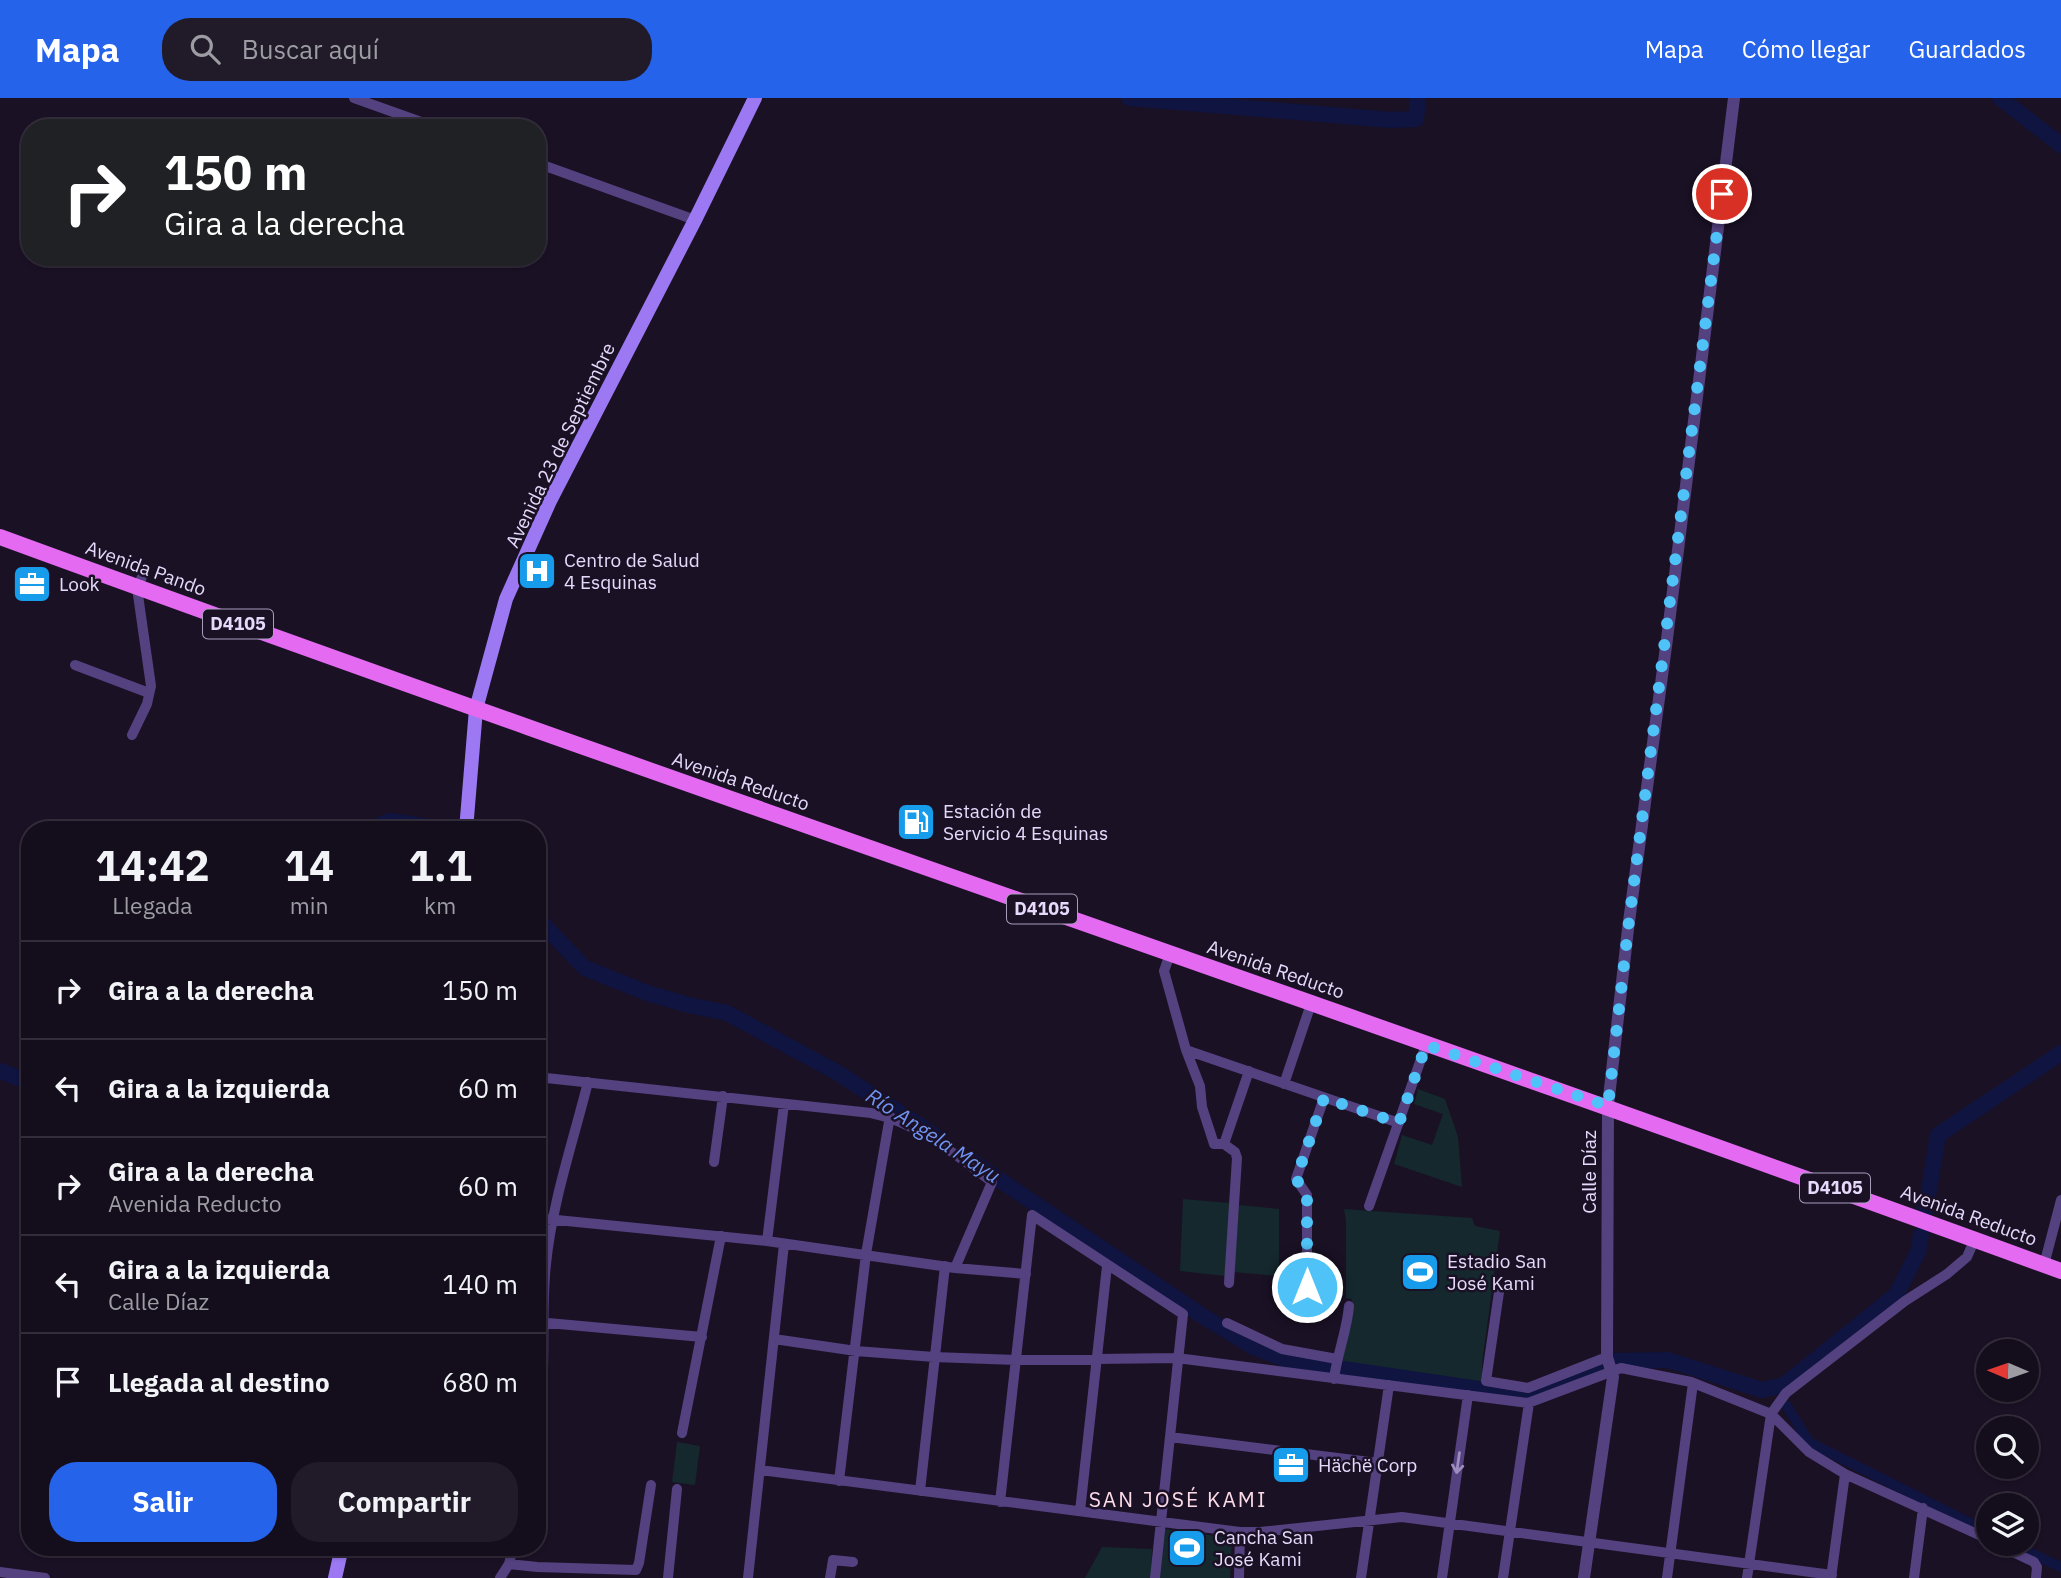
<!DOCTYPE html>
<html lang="es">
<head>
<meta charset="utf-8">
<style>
  :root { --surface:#140d1c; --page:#211b29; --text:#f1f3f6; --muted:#9d9ca3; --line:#332d3b; --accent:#2563eb }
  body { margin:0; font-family:"IBM Plex Sans",sans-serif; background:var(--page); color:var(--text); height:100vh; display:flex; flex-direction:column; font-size:26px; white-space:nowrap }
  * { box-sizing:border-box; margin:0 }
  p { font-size:23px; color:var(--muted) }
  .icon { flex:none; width:38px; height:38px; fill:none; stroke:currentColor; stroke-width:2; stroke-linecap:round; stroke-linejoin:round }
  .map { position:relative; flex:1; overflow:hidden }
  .sheet { position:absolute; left:21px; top:723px; width:525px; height:735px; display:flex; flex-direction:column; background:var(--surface); border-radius:28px; box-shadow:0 2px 5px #0004,0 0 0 2px var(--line) }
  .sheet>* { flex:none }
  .guide { position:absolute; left:21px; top:21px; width:525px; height:147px; border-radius:28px; box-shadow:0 2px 5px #0004,0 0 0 2px var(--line); background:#202124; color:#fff; overflow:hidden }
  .needle { width:46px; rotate:272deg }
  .fabs { position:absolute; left:1976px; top:1241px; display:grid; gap:14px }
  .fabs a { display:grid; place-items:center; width:63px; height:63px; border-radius:50%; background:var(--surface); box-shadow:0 2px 5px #0004,0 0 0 2px var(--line); font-size:35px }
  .pin { position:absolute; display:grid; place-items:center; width:60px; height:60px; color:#fff; margin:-30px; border:4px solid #fff; border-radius:50%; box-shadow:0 2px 7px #0007 }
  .me { position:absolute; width:77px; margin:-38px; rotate:0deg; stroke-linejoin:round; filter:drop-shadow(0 0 5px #0008) }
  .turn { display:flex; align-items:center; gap:24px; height:147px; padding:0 28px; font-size:32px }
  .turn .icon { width:91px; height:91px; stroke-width:2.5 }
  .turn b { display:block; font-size:49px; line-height:60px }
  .eta { display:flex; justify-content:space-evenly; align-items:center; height:119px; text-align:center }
  .eta b { font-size:42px; font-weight:700; line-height:49px }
  .primary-button { display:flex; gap:14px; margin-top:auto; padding:14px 28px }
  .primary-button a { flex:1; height:80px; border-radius:28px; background:var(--accent); color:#fff; font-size:28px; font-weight:700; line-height:80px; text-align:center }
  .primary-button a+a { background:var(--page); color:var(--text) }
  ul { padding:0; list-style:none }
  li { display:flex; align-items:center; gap:21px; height:98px; padding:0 28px; border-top:2px solid var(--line) }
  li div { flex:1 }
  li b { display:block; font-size:26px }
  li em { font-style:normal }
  header { display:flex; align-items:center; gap:42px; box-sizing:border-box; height:98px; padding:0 35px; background:var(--accent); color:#fff }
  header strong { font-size:33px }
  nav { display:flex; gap:38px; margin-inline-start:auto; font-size:24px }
  .search { width:490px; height:63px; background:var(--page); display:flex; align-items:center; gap:18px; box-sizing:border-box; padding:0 24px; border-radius:28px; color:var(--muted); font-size:26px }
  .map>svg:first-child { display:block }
  .green { fill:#15282e }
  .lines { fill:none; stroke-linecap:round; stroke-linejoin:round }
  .canal { stroke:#0f1440; stroke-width:10 }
  .river { stroke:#0f1440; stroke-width:16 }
  .minor { stroke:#544180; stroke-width:10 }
  .tertiary { stroke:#544180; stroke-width:12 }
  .secondary { stroke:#9c79f3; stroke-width:14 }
  .primary { stroke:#e36af1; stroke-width:16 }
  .oneway { stroke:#9d8dbe }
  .route { stroke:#4fc3f7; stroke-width:12; stroke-dasharray:0 21.6 }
  .labels { text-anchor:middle; stroke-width:5; stroke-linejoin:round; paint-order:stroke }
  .shield { fill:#1a1125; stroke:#a99dbb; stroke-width:2 }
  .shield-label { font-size:18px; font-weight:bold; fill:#e6d9fb }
  .street-label { font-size:19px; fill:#e6d9fb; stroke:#1a1125 }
  .poi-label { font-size:19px; fill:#e6d9fb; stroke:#1a1125; text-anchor:start }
  .water-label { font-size:21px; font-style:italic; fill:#7093f2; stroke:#1a1125 }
  .neighbourhood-label { font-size:21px; letter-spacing:2px; fill:#fcdbe7; stroke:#1a1125 }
</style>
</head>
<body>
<header>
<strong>Mapa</strong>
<div class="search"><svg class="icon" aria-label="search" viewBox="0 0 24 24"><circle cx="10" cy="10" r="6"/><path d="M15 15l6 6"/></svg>Buscar aquí</div>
<nav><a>Mapa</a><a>Cómo llegar</a><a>Guardados</a></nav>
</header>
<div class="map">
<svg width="2061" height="1480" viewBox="0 0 2061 1480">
  <rect width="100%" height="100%" fill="#1a1125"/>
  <path class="green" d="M1418,991L1445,1001L1458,1039L1462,1089L1394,1066L1402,1037L1432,1047L1443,1016L1414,1006Z
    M1183,1101L1230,1105L1225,1178L1180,1173Z
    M1239,1107L1279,1111V1178L1234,1174Z
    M1344,1111L1472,1120L1475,1128L1500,1133L1482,1266L1483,1285L1491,1289V1298L1338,1277L1346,1247L1352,1201L1346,1200V1123Z
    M677,1344L700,1348L695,1387L672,1384Z
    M1164,1431L1232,1440L1230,1480H1160Z
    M1102,1449L1152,1451L1151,1480H1085Z"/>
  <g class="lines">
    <path class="canal" d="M1786,1307L1809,1344L1988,1434
      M2011,1446L2061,1469"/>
    <path class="river" d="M1129,0L1391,22L1416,21L1418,0
      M2000,0L2061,47
      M368,732L390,723L449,732
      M537,820L585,870L650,896L689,907L727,915L838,975L934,1037
      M0,973L30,984
      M970,1062L1201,1217L1253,1249L1290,1263L1326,1268
      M1926,1110L1938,1037L2061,955
      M1615,1263L1668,1262L1762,1292L1784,1287L1896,1197L1918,1154L1921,1137
      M1343,1271L1527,1298L1601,1268"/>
    <path class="minor" d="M354,0L438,30
      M537,65L695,122
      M75,567L149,595
      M132,637L147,606L151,588L137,490L142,479
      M1170,856L1164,873L1186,952L1200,988L1202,1009L1214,1046H1224
      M1186,952L1399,1025
      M537,979L871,1015C917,1024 955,1056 992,1084L955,1170
      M1284,986L1311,906
      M714,1064L723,998
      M1369,1108L1426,947
      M537,1120L767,1143L955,1170L1026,1176
      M767,1143L784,1006
      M2044,1167L2061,1102
      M1229,1185L1237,1060L1235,1054L1224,1046L1249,973
      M1307,1189V1097L1296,1081L1324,1000
      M1499,1194L1486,1283L1528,1290L1607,1259
      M537,1224L702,1239
      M1227,1225L1282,1251L1337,1261
      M774,1241L856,1253L934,1259L1016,1262L1177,1260L1528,1305L1621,1270L1691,1284L1771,1316L1809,1354L1845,1376L1988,1441
      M1334,1281C1337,1256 1347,1233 1349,1208
      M537,1331C548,1277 540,1221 546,1166C552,1105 573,1044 588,984
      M682,1335L721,1138
      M1170,1339L1378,1365
      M760,1372L1240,1434H1260L1402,1419L1832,1477
      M839,1383L866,1156L890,1018
      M920,1393L945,1168
      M1000,1404L1032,1117L1183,1216L1155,1480
      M1080,1413L1107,1168
      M1996,1446L2034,1464L2037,1469L2036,1480
      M509,1466L537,1469L636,1472L639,1465L651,1387
      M0,1474L45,1480
      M500,1480L509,1466L513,1449
      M668,1480L677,1391
      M748,1480L784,1146
      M830,1480L833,1462L853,1464
      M1239,1480L1240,1434
      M1361,1480L1389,1287
      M1442,1480L1468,1297
      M1503,1480L1529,1305
      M1667,1480L1693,1285
      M1747,1480L1771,1316L1786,1295L1905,1203L1947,1176L1967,1159L1974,1143
      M1831,1480L1845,1376
      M1914,1480L1923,1410"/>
    <path class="tertiary" d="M1584,1480L1613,1279L1607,1259L1608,1008L1628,831L1667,541L1734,0"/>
    <path class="secondary" d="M466,732L476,611L506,501L550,403L695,122L755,0
      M335,1480L342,1449"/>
    <path class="primary" d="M0,439C685,690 1376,923 2061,1173"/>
  </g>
  <defs><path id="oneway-shaft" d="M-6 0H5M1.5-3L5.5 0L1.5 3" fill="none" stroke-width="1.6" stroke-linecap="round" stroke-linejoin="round" transform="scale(1.75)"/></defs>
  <use class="oneway" href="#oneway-shaft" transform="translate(1458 1365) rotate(98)"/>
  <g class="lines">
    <path class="route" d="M1307,1189V1097L1296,1081L1324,1000L1399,1025L1426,947L1608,1008L1628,831L1722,96"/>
  </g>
  <defs>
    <g id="hospital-square" transform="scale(2.0125)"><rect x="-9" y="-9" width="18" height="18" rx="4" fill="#169cea" stroke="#1a1125"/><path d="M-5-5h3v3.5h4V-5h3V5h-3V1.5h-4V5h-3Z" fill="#fff"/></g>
    <g id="office-square" transform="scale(2.0125)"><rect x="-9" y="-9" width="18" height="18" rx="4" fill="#169cea" stroke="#1a1125"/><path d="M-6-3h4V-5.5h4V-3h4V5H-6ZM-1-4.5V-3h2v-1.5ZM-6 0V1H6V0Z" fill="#fff"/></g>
    <g id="fuel-square" transform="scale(2.0125)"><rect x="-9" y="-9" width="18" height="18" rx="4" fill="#169cea" stroke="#1a1125"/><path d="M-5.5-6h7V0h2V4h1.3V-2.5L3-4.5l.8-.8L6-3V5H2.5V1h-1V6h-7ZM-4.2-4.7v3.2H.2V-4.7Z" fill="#fff"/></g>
    <g id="stadium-square" transform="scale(2.0125)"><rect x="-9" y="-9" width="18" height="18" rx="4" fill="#169cea" stroke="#1a1125"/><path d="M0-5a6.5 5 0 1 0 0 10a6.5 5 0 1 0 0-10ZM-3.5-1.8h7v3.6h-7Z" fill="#fff"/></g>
  </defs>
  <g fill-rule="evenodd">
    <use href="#hospital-square" x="537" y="473"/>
    <use href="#office-square" x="32" y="486"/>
    <use href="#fuel-square" x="916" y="724"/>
    <use href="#stadium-square" x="1420" y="1174"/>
    <use href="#office-square" x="1291" y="1367"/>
    <use href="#stadium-square" x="1187" y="1450"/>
  </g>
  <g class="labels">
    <g class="shield">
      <rect x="203" y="511.5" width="70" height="29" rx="5"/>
      <rect x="1007" y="796.5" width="70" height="29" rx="5"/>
      <rect x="1800" y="1075.5" width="70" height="29" rx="5"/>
    </g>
    <g class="shield-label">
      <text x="238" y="532">D4105</text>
      <text x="1042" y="817">D4105</text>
      <text x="1835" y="1096">D4105</text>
    </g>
    <g class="street-label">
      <text transform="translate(560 347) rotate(-64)" y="7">Avenida 23 de Septiembre</text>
      <text transform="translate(146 470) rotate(20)" y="7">Avenida Pando</text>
      <text transform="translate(741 683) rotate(19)" y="7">Avenida Reducto</text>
      <text transform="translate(1276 871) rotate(19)" y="7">Avenida Reducto</text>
      <text transform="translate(1589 1074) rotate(-90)" y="7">Calle Díaz</text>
      <text transform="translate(1969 1117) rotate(20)" y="7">Avenida Reducto</text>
    </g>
    <g class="poi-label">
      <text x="564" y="469">Centro de Salud<tspan x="564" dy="22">4 Esquinas</tspan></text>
      <text x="59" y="493">Look</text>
      <text x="943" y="720">Estación de<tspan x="943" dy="22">Servicio 4 Esquinas</tspan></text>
      <text x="1447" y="1170">Estadio San<tspan x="1447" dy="22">José Kami</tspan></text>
      <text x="1318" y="1374">Hächë Corp</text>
      <text x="1214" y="1446">Cancha San<tspan x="1214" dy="22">José Kami</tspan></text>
    </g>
    <g class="water-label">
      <text transform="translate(933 1038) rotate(33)" y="7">Río Angela Mayu</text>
    </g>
    <g class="neighbourhood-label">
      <text x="1178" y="1409">SAN JOSÉ KAMI</text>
    </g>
  </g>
</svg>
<div class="fabs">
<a><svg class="needle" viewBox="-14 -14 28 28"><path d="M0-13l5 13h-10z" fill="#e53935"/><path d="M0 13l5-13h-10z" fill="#9d9ca3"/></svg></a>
<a><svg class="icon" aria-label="search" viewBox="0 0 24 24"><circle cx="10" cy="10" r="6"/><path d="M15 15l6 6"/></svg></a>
<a><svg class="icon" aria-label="layers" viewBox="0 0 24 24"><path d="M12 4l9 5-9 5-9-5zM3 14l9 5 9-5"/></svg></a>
</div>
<div class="pin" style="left:1722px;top:96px;background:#d93025"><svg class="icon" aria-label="arrive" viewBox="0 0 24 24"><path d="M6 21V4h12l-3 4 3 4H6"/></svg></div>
<svg class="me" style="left:1307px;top:1189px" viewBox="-20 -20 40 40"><circle r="17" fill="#4fc3f7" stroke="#fff" stroke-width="3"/><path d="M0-11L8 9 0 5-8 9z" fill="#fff"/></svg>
<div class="guide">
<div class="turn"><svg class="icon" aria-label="right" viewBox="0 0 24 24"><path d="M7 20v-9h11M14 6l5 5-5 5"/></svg><div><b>150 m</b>Gira a la derecha</div></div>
</div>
<section class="sheet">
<div class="eta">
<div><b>14:42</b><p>Llegada</p></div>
<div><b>14</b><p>min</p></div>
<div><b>1.1</b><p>km</p></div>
</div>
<ul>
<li><svg class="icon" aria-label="right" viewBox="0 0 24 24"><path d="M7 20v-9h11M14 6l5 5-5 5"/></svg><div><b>Gira a la derecha</b></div><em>150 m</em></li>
<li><svg class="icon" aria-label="left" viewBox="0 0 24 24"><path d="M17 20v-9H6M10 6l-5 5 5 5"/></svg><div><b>Gira a la izquierda</b></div><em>60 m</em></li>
<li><svg class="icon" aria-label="right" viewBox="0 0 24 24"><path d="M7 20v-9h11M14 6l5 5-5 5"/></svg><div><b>Gira a la derecha</b><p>Avenida Reducto</p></div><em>60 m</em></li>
<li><svg class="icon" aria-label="left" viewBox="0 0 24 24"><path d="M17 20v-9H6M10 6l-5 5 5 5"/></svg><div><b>Gira a la izquierda</b><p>Calle Díaz</p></div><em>140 m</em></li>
<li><svg class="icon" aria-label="arrive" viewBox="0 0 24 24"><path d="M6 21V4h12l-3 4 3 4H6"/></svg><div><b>Llegada al destino</b></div><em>680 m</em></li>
</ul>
<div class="primary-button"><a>Salir</a><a>Compartir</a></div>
</section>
</div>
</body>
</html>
